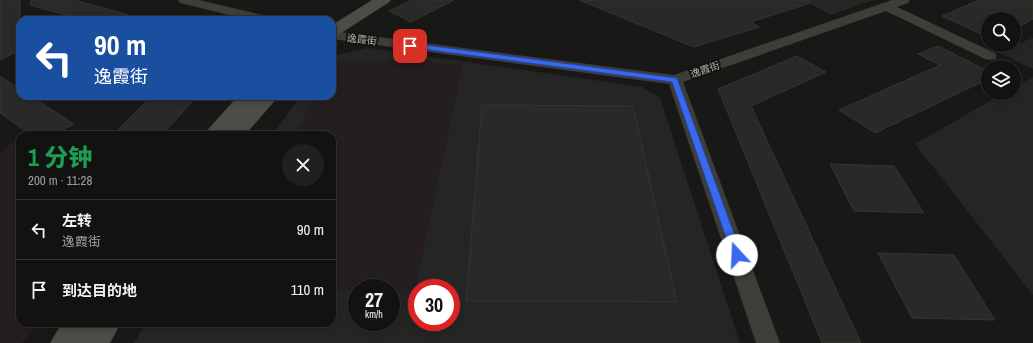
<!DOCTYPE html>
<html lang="zh">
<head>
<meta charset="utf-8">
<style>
  :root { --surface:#121311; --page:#1f201f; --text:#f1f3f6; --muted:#9c9e9f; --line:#313231 }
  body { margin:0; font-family:"Archivo Narrow","Noto Sans SC",sans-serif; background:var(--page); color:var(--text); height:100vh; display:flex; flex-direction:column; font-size:15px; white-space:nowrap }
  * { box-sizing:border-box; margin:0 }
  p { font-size:13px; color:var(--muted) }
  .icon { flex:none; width:22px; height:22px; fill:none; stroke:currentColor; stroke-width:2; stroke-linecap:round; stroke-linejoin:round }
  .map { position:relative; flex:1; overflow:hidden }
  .side { position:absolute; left:16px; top:131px; width:320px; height:196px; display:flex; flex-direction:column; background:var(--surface); border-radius:12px; box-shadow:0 2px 6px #0003,0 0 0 1px var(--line) }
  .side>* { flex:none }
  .guide { position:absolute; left:16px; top:16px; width:320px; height:84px; border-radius:12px; box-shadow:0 2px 6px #0003,0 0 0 1px var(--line); background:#1a4fa0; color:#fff; overflow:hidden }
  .buttons { position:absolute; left:981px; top:12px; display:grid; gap:8px }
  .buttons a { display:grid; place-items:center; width:40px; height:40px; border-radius:50%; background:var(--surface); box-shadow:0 2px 6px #0003,0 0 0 1px var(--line); font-size:20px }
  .speed { position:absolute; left:348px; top:279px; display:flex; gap:8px; font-size:20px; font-weight:700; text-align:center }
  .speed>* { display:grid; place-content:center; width:52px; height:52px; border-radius:50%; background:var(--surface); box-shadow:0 2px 6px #0003,0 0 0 1px var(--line); line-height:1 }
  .speed small { font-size:10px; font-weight:400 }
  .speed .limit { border:6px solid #d22; background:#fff; color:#111 }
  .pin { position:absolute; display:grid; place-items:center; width:34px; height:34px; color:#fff; margin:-17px; border-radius:8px; box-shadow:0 2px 6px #0006 }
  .me { position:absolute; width:44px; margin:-22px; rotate:340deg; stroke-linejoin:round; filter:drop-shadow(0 0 3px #0008) }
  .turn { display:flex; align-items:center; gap:14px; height:84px; padding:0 12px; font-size:18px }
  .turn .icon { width:52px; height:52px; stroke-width:2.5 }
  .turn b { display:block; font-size:28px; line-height:34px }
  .round { display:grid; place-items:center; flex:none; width:42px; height:42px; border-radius:21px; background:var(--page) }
  .head { display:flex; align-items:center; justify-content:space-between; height:68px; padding:0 12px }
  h1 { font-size:24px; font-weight:800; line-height:30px; color:#1e9e55 }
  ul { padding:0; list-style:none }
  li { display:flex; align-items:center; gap:12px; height:60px; padding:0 12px; border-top:1px solid var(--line) }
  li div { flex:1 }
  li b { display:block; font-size:15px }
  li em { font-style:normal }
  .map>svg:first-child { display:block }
  .built { fill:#252623; fill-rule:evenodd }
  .green { fill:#241d22 }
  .building { fill:#292a27; stroke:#343531 }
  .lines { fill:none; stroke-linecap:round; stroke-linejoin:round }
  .street { fill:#3e3d38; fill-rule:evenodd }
  .secondary { fill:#4e4c46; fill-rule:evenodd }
  .route { fill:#3969ee; stroke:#25449b }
  .labels { text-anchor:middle; stroke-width:4; stroke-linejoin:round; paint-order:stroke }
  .far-street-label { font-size:10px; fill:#b8b5a9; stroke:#131412 }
</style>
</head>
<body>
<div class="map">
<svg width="1033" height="343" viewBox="0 0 1033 343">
  <rect width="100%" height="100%" fill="#181917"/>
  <path class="built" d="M803,0H873L831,15Z
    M1033,38V69L995,51L1014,45Z
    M369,48L642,87L660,98L740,343H134L146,323H332V135H272L301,96H332V56ZM357,288H391V322H357ZM417,288H451V322H417Z
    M1033,77V295L915,144L1004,93H1014V88Z"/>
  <path class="green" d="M333,60L463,64L414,295L391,294V288H357V292L332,291V135H295L315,96H332Z
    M13,141L20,146V323H37L22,343H0V153Z"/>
  <path class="building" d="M0,0H20V50L0,60Z
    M31,0H74L129,15V20H84L30,5Z
    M412,0H454L411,22L389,11Z
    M579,0H810V3L751,22L759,27L694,47Z
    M979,0H1033V19L1014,29V19H988V37L942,16Z
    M938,46L988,71V79L875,133L839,110L940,65L918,54Z
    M797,56L826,72L751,106L861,343H822L718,89Z
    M0,76L20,89V96H31L74,124L53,135H31L0,113Z
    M152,96H197L162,135H113Z
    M482,105L633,106L677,302L466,301Z
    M830,164L894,166L924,213L854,211Z
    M878,253L954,255L995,320L912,318Z"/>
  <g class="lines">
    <path class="street" d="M178,0H199L271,17L273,20H250L180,3Z
      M892,0H910L908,3L897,7L995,53L997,56L995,59L990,60L985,59L886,11L683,82L780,343H756L669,84L332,39V31L674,75Z"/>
    <path class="secondary" d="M372,0H391L388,3L338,35L332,37V25Z
      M238,96H258L254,101L259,96H279L245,135H203Z
      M62,323H121L110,343H50Z"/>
  </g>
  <path class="route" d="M410,43L677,78L742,255L741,258L737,260L733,258L732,255L672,82L407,47V44Z"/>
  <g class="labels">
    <g class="far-street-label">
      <text transform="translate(362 39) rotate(7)" y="4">逸霞街</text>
      <text transform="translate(705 69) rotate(-19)" y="4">逸霞街</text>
    </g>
  </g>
</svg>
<div class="buttons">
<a><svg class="icon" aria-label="search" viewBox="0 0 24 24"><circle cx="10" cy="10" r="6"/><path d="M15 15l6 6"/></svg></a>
<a><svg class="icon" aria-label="layers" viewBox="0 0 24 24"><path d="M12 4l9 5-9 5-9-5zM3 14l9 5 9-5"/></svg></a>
</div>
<div class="speed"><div>27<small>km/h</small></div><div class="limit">30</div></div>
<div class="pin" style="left:410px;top:46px;background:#d93025"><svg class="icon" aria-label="arrive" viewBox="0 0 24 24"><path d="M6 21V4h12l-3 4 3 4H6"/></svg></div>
<svg class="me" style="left:737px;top:255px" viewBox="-20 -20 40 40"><circle r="19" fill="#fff"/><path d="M0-13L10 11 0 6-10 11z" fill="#3969ee"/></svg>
<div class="guide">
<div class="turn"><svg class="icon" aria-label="left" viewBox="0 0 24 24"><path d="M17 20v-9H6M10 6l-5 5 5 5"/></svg><div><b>90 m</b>逸霞街</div></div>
</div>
<section class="side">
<div class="head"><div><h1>1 分钟</h1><p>200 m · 11:28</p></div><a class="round"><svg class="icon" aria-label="close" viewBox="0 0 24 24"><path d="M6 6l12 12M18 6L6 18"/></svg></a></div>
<ul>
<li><svg class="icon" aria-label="left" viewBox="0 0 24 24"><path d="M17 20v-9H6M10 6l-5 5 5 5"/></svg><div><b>左转</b><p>逸霞街</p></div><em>90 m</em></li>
<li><svg class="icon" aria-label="arrive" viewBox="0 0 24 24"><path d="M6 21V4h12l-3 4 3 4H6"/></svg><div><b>到达目的地</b></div><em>110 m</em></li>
</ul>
</section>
</div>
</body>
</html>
